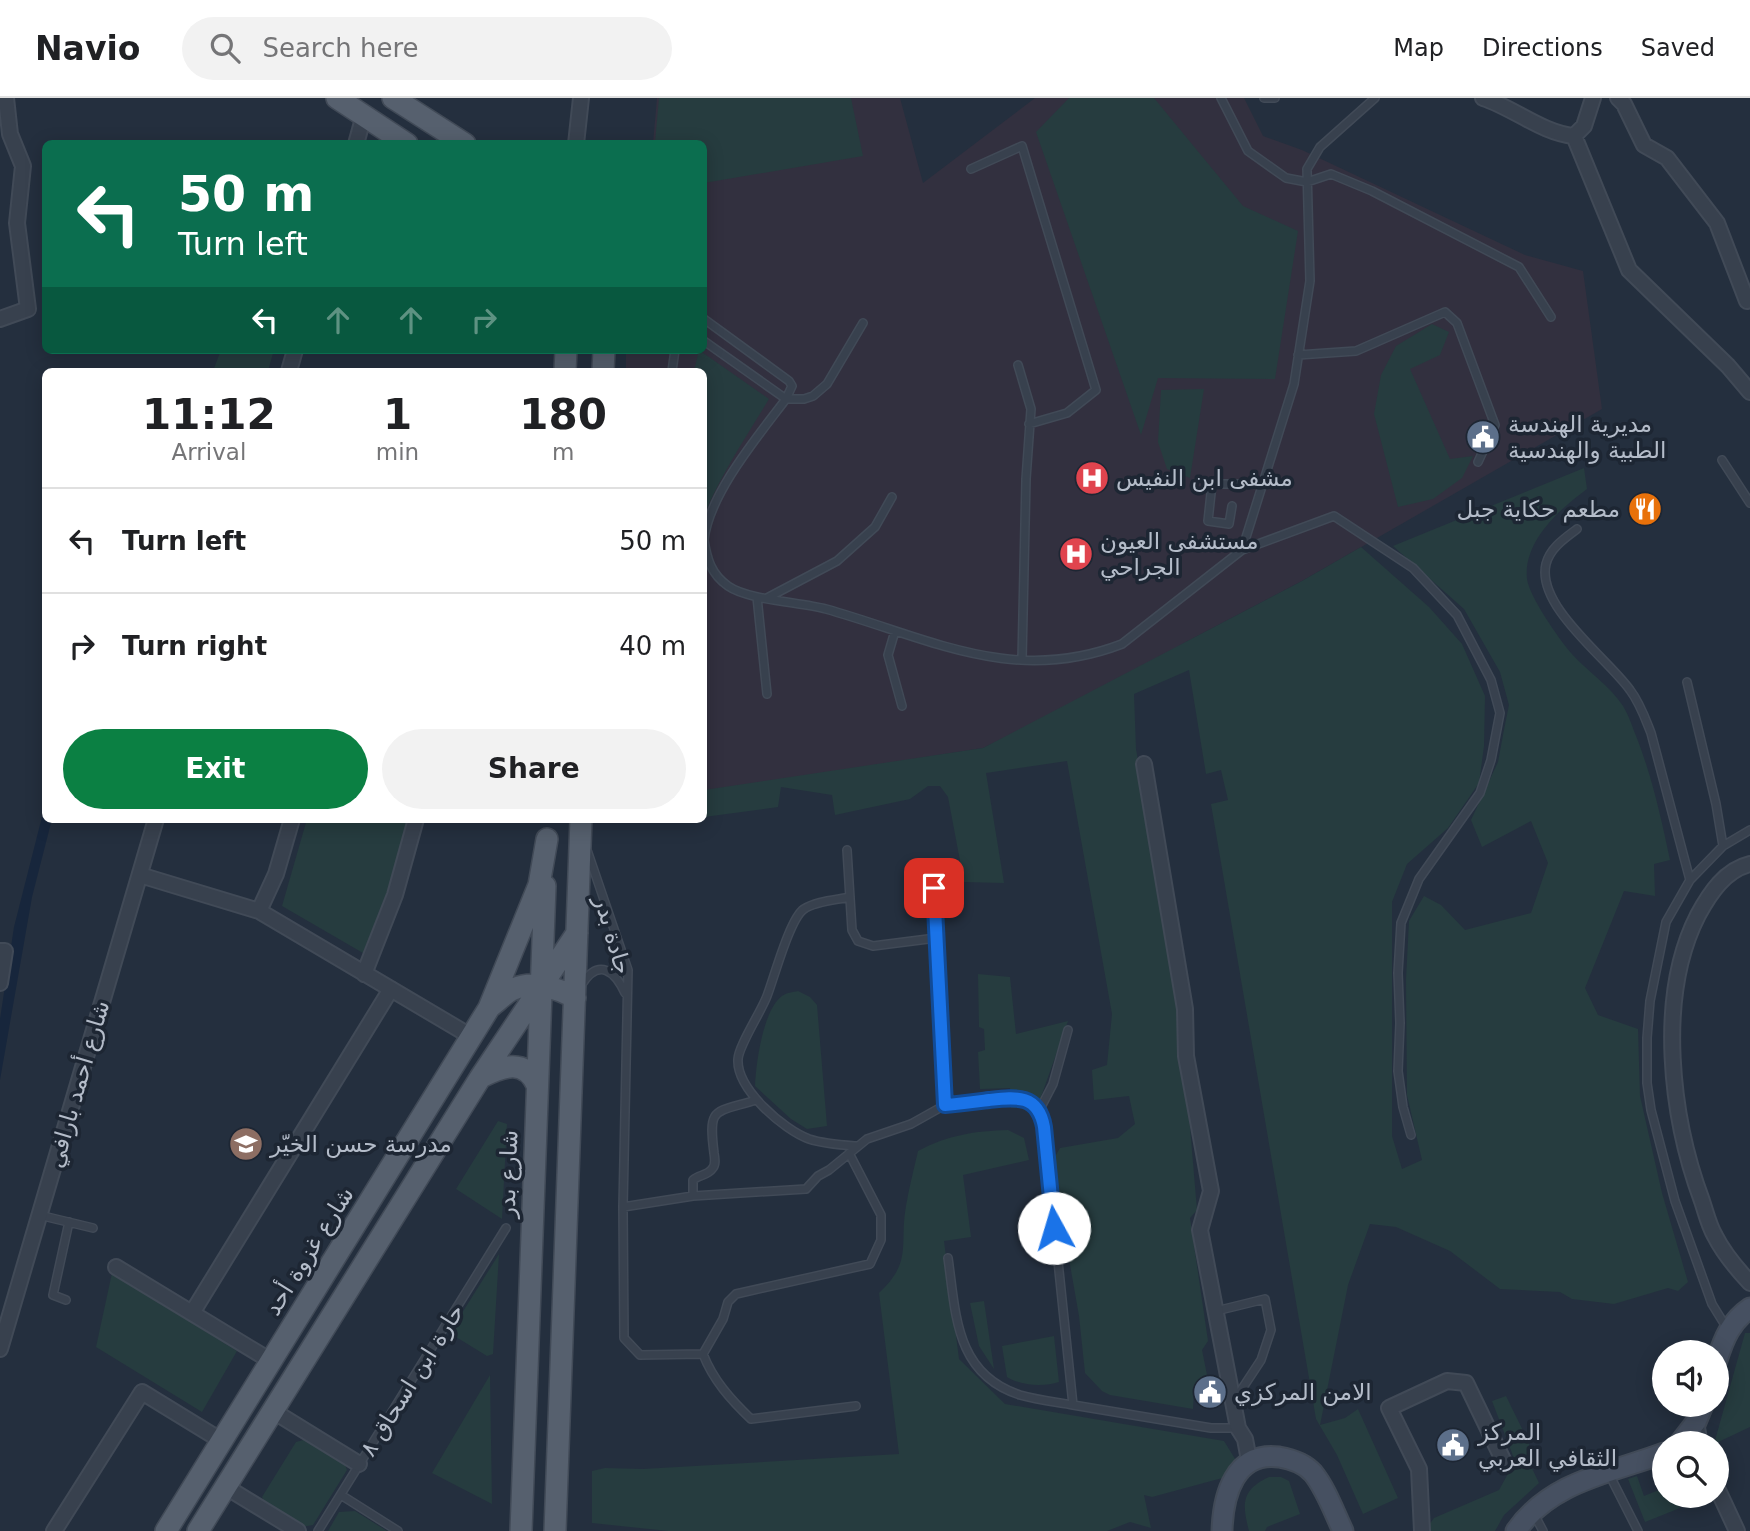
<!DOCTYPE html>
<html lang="en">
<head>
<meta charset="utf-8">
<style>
  :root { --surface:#fff; --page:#f2f2f2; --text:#202124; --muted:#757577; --line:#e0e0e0; --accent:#0b8043 }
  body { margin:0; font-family:"DejaVu Sans","Noto Sans Arabic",sans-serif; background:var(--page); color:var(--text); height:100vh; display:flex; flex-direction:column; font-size:26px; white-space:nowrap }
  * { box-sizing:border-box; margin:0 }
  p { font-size:23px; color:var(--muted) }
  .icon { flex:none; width:38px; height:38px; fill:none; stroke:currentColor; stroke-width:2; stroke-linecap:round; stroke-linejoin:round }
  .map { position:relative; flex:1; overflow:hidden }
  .details { position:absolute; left:42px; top:270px; width:665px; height:455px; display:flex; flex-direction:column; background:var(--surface); border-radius:10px; box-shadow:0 4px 18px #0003 }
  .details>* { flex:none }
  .guide { position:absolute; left:42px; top:42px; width:665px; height:214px; border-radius:10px; box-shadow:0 4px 18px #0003; background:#0b6e4f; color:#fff; overflow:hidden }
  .fabs { position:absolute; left:1652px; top:1242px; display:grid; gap:14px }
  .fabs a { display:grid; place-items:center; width:77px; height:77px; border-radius:50%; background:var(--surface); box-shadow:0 4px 18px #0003; font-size:35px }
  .pin { position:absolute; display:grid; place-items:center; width:60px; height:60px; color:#fff; margin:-30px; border-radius:14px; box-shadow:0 4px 10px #0006 }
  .me { position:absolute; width:77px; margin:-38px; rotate:354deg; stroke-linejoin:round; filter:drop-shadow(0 0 5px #0008) }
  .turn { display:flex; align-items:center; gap:24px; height:147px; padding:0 21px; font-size:32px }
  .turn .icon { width:91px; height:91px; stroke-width:2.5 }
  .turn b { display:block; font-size:49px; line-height:60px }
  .lanes { display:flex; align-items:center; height:66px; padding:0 21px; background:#0003; justify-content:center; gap:35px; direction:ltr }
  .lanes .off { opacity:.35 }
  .eta { display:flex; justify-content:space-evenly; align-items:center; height:119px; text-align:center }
  .eta b { font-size:42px; font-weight:800; line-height:49px }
  .cta { display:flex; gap:14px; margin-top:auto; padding:14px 21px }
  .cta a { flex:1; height:80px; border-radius:42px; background:var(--accent); color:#fff; font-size:28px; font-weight:800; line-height:80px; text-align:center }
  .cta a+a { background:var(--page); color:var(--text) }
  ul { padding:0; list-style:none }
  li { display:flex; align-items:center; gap:21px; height:105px; padding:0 21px; border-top:2px solid var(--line) }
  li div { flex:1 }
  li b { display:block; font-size:26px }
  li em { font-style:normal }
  header { display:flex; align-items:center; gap:42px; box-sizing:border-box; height:98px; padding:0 35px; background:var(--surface); border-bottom:2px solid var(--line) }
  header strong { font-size:33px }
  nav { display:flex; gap:38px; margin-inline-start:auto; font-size:24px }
  .search { width:490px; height:63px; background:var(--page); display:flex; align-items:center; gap:18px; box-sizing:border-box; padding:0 24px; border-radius:38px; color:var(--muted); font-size:26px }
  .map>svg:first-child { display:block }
  .medical { fill:#32303f }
  .green { fill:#263c3f }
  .water { fill:#17263c }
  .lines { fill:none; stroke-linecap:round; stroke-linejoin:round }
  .lane-casing { stroke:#414a57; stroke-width:10 }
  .street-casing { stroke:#414a57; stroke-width:18 }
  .secondary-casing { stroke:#414a57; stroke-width:23 }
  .primary-casing { stroke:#414a57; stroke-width:24 }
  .lane { stroke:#38414e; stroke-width:7 }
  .street { stroke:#38414e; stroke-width:14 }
  .secondary { stroke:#465061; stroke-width:19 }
  .primary { stroke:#56606e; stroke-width:21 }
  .route-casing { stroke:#114b97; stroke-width:18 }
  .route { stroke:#1a73e8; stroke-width:12 }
  .labels { text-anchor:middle; stroke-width:7; stroke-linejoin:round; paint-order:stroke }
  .poi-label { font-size:23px; fill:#b4bcc9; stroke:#1d2633; text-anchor:start }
  .street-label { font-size:23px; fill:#b4bcc9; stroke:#1d2633 }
</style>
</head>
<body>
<header>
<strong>Navio</strong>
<div class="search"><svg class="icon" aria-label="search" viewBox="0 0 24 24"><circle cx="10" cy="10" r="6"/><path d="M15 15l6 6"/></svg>Search here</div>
<nav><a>Map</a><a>Directions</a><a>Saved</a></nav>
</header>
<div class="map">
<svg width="1750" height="1433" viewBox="0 0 1750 1433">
  <rect width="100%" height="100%" fill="#242f3e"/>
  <path class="medical" d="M657,0H900L923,85L1035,0H1244L1263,38L1302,52L1525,157L1583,173L1602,311L1302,483L1184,545L1120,584L983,650L704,694V273H626V252H704V46L653,45Z"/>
  <path class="green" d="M659,0H851L863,58L704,85V46L655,45Z
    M1069,0H1154L1243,108L1298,133L1275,281L1158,280L1141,337L1036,34Z
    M1432,226L1449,234L1440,257L1410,271L1450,361L1473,358L1462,380L1433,401L1398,409L1374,316L1381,277L1396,248Z
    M221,252H274L268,273H213Z
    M699,252L769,301C744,342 723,373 704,417V273H694Z
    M1204,291L1190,380L1167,371L1158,344L1161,292Z
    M1584,370L1587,391C1560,411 1523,443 1527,481C1529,498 1559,541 1571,555C1586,572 1611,589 1623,608C1628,616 1631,625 1634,633C1651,674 1661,719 1670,762L1654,766L1655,798L1624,793L1585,890L1598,917L1638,931L1640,998L1662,1095L1688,1184L1678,1193L1668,1190L1614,1206L1572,1201L1560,1194L1500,1191L1450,1153L1396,1129L1370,1126L1348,1187L1320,1327L1345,1320L1358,1311L1398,1400L1363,1416L1337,1357L1316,1321L1211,706L1228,702L1221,672L1206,676L1189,572L1134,596L1136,651L1179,898L1197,1112L1190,1120L1208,1243L1202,1252L1209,1287L1194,1292L1193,1311L1110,1297L1102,1293L1085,1275L1079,1218L1053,1070L1056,1057L1060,1050L1118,1040L1135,1026L1129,998L1094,1002L1092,972L1107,967L1112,916L1067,663L986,675L1004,785L964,784L948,699L940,688H928L910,701L835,717L832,697L781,689L778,709L704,719V692L983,650L1302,483L1361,449L1429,509L1462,546L1485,598L1484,648L1479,685L1448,730L1407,766L1392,804V1038L1402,1071L1422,1062L1407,997L1406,882L1409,823L1424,798L1441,807L1465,832L1531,815L1548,765L1531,723L1482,749L1471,722L1498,664L1503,637L1509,607L1500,574L1464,511L1393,448Z
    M307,721H409L394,779L363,855L282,808Z
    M978,876L1010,879L1016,936L1068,923L1037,1010H1011L1010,990L980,991L978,954L985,952L984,931L979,929Z
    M798,893L810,899L817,907L827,1028L807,1031L791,1021L755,988C756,965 763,912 782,898C786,895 793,894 798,893Z
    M498,1023L507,1026L502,1121L456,1091Z
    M1008,1032L1024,1040L1029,1062L963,1077L971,1139L944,1143L959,1261L1005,1306L1224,1343L1237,1364L1226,1379L1152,1399L1144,1397L1151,1430L1130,1424L1107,1433H668L592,1425V1373L605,1370L643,1371L899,1356L879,1195C913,1163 899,1148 906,1108C909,1089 914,1071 918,1053C948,1037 975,1033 1008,1032Z
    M499,1156L493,1256L487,1258L456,1239L452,1231Z
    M112,1175L237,1253L202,1314L96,1249Z
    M984,1203L994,1271L979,1248L970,1205Z
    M1745,1235H1750V1329L1714,1346Z
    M1054,1238L1059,1284C1044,1289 1021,1288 1007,1279L1002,1248Z
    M490,1277L492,1406L432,1375Z
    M1506,1298L1529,1345V1364L1539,1385L1504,1417L1495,1433H1429V1427L1434,1420L1499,1392L1515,1363L1492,1303Z
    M307,1341L344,1364L347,1372L313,1427L301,1429L265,1405L262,1399L296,1344Z
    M1637,1378L1644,1398L1664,1390V1398H1675L1680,1410L1645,1424L1628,1381Z
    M1269,1379H1281L1289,1383L1300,1416L1267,1429L1265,1433H1249C1242,1406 1241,1392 1269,1379Z
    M355,1413L387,1433H328L339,1414Z"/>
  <path class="water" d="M45,707L46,721H52L32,799L0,982V921L14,829Z"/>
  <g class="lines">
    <g class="lane-casing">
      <path id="lane" d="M1221,0L1248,53L1286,80L1307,84L1331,76L1372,93L1519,169L1551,219
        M1264,0H1275
        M971,71L1022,48L1096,292L1067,315L1029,326
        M704,221L789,283L792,288L786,301C758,338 709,396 704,442
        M704,243L786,301H804L813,298L827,286L863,225
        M1298,257L1356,253L1445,214L1457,225L1495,327L1478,364
        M1018,267L1031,311L1026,381L1022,562
        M672,273L675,252
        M1722,362L1750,405
        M1232,408L1229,426L1208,423L1212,386H1263
        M1577,431C1565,440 1550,450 1546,466C1536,508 1607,560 1630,592C1640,605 1645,620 1651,635L1690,782
        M704,442C707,461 711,476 728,488C748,502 799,504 826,511C929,540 1013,588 1122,546L1242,452L1294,286L1310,183L1307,71L1320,49L1375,0
        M1242,452L1334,418L1413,470L1457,517L1491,582L1500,615L1491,662L1480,695L1419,781L1401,825L1398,875L1400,925L1398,973L1403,1009L1411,1037
        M757,499L767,596
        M767,500L837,463L875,429L892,399
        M895,533L888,557L902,608
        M1687,584L1716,706L1723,748
        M587,752L628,872L623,1109L624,1240L640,1257L703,1256L723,1221L728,1204L736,1196L870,1166L881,1142V1117L849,1055
        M847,752L852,832L858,843L873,848L936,840
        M934,790L945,1007
        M850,799C836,802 816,803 804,811C790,820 774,880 767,898C761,914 739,947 738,961C736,991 784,1032 809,1041C824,1046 841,1047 856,1048
        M582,886C599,860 615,873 625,895
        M1039,1013L1053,986L1068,932
        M693,1098V1082C699,1077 708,1077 712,1071C716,1067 715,1061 714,1055C708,1008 714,1015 756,1002
        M623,1109L693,1098L806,1091L818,1078L829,1072L867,1041L911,1026L945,1007L1015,999L1029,1003L1039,1013L1044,1029L1073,1307L1211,1330H1238
        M39,1117L93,1130
        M948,1160C956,1216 955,1276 1020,1297C1037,1302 1056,1304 1073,1307
        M66,1202L53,1197L69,1124
        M1216,1213L1265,1201L1271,1232L1261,1262L1234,1303
        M1728,1232L1712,1206L1675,1103L1651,1012L1647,985V940L1650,903L1666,824L1690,782L1723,748L1750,732
        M703,1256C713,1282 731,1302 751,1321L856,1308
        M1608,1374L1638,1433
        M341,1397L398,1433
        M1534,1416L1543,1433
        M318,1433L506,1130"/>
    </g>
    <g class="street-casing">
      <path id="street" d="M1483,0C1514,10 1542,35 1574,38L1584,28L1593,0
        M1618,0L1624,6L1644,47L1667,60L1717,125L1747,203
        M1574,38L1629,172L1728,268L1750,294
        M356,46L364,17
        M576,46L581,0
        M0,221L28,211L17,125L23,68L10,36L6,0
        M289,273L295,252
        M1144,666L1185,911L1186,958L1211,1093L1200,1132L1238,1330L1245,1341L1249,1362
        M1750,766C1725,772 1710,795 1698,817C1656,899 1671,1020 1702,1103C1706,1115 1709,1128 1715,1138C1724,1156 1737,1171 1750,1185
        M140,777L259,813L472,939
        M259,813L276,776L292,721
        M0,853H5L0,885
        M364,876L395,797L416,721
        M116,1169L271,1263
        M192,1215L391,891
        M0,1251L156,721
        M273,1313L359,1366
        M1696,1324L1700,1346
        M226,1389L298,1433
        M1717,1390L1737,1433
        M54,1433L142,1294L222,1343
        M1422,1433L1419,1371L1389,1310L1447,1283L1466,1285L1505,1366"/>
    </g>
    <g class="secondary-casing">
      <path id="secondary" d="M1717,1262C1724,1240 1731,1223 1750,1210
        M1679,1346L1696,1324L1703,1307
        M1222,1433C1223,1397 1235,1353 1279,1359C1291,1361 1305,1366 1313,1375C1326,1391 1334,1414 1343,1433
        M1516,1433C1551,1383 1611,1375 1664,1355"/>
    </g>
    <g class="primary-casing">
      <path id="primary" d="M337,0L407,46
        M393,0L465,46
        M565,273L566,252
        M603,273L604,252
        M491,908C498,903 506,894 514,891C533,882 558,890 575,900
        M481,979C503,968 525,960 537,987
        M166,1433L489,910L539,787L547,741
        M198,1433L480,980L577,835
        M521,1433L545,788
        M555,1433L581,721"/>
    </g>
    <use href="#lane" class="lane"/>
    <use href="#street" class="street"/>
    <use href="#secondary" class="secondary"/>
    <use href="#primary" class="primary"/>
  </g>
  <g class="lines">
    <g class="route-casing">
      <path id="route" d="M934,790L945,1007C960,1006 974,1004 989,1002C1016,999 1038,996 1044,1029L1054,1130"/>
    </g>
    <use href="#route" class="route"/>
  </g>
  <defs>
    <g id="civic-disc" transform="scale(1.75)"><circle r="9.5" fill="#5c6f8a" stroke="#1d2633"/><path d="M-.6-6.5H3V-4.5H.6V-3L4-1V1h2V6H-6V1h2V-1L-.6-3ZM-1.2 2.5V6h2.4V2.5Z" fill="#fff"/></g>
    <g id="hospital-disc" transform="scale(1.75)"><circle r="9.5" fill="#e0444e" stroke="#1d2633"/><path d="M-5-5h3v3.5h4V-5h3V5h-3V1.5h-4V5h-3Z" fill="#fff"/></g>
    <g id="restaurant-disc" transform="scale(1.75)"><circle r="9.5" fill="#e8710a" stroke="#1d2633"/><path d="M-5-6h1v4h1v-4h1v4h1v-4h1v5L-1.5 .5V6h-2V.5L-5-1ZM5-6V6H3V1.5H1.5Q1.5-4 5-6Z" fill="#fff"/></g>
    <g id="school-disc" transform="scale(1.75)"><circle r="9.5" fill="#8d6e63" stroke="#1d2633"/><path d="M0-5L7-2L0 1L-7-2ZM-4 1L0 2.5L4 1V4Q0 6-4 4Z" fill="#fff"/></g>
  </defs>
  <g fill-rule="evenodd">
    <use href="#civic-disc" x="1483" y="339"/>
    <use href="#hospital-disc" x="1092" y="380"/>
    <use href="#restaurant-disc" x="1645" y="411"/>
    <use href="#hospital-disc" x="1076" y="456"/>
    <use href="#school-disc" x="246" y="1046"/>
    <use href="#civic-disc" x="1210" y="1294"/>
    <use href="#civic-disc" x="1453" y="1347"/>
  </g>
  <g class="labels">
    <g class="poi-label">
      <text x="1508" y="334">مديرية الهندسة<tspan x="1508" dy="26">الطبية والهندسية</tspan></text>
      <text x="1116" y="388">مشفى ابن النفيس</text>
      <text x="1620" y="419" text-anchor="end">مطعم حكاية جبل</text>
      <text x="1100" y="451">مستشفى العيون<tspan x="1100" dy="26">الجراحي</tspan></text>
      <text x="270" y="1054">مدرسة حسن الخيّر</text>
      <text x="1234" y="1302">الامن المركزي</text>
      <text x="1478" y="1342">المركز<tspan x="1478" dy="26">الثقافي العربي</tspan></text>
    </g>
    <g class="street-label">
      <text transform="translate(613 837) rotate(74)" y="8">جادة بدر</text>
      <text transform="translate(78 986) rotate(-74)" y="8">شارع أحمد بارافي</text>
      <text transform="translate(508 1076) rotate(-88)" y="8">شارع بدر</text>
      <text transform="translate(309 1153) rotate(-58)" y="8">شارع غزوة أحد</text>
      <text transform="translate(412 1282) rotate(-58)" y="8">حارة ابن اسحاق ٨</text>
    </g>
  </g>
</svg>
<div class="fabs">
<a><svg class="icon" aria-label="sound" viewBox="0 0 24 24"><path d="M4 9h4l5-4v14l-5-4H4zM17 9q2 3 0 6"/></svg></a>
<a><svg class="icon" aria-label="search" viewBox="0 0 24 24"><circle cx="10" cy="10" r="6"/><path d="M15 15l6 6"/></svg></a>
</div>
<div class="pin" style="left:934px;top:790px;background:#d93025"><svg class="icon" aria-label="arrive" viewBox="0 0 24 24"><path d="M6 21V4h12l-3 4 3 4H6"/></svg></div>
<svg class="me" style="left:1054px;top:1130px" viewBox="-20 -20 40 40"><circle r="19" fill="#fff"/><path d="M0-13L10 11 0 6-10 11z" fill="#1a73e8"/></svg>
<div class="guide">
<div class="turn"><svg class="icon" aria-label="left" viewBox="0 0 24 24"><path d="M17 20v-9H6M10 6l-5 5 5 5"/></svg><div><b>50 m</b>Turn left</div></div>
<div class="lanes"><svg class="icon" aria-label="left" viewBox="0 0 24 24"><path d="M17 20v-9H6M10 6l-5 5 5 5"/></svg><svg class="icon off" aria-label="ahead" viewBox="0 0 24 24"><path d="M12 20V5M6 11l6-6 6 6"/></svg><svg class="icon off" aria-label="ahead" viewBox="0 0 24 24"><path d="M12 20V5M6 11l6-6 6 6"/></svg><svg class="icon off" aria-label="right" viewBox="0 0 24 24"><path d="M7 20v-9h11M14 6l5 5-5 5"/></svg></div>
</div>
<section class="details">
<div class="eta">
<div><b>11:12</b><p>Arrival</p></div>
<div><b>1</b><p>min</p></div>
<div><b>180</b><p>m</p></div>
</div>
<ul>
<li><svg class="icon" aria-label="left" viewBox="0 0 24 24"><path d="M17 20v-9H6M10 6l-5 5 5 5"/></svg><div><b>Turn left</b></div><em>50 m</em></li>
<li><svg class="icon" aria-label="right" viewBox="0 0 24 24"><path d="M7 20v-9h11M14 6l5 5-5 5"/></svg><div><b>Turn right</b></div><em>40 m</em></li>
</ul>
<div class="cta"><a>Exit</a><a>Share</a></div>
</section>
</div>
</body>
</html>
